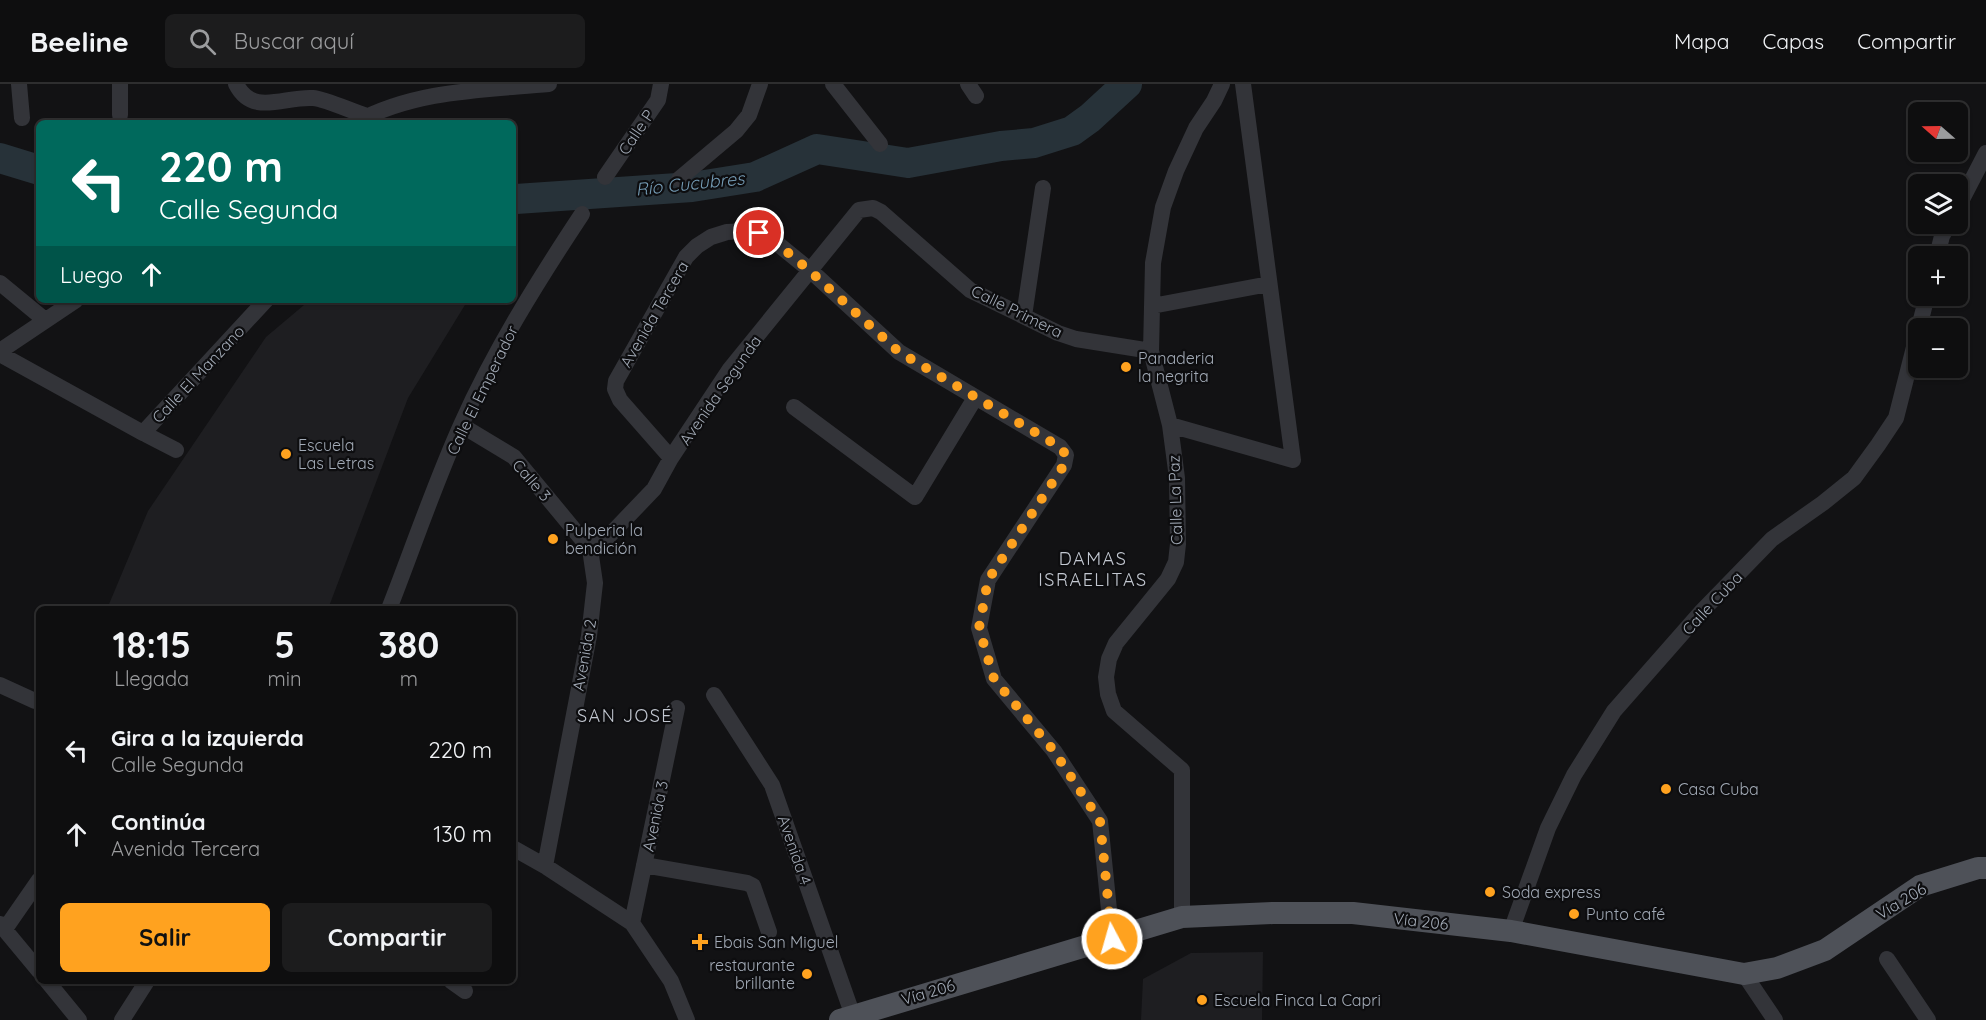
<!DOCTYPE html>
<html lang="es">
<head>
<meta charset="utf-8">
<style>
  :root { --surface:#0e0e0f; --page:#1c1c1d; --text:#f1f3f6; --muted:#9b9c9e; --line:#2e2e2f; --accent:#ffa21f }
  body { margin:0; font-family:Quicksand,sans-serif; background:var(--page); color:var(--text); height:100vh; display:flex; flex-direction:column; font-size:22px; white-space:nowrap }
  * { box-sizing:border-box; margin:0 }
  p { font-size:20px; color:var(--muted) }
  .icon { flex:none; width:33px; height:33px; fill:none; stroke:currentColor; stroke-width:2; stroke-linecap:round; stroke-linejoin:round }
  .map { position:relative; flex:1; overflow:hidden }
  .panel { position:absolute; left:36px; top:522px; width:480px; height:378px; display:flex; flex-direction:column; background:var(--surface); border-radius:9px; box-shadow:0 2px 4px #0004,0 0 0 2px var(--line) }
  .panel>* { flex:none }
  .banner { position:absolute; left:36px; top:36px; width:480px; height:183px; border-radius:9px; box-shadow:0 2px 4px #0004,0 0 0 2px var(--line); background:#00695c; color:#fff; overflow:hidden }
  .needle { width:39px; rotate:290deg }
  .tools { position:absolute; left:1908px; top:18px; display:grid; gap:12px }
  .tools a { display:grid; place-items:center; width:60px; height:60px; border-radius:9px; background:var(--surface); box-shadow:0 2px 4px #0004,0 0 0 2px var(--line); font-size:30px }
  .pin { position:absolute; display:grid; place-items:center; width:51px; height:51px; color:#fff; margin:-26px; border:3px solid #fff; border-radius:50%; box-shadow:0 2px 6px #0007 }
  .me { position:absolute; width:66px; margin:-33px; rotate:354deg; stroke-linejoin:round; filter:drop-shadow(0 0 4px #0008) }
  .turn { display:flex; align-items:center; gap:21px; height:126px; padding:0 24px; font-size:27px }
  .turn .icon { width:78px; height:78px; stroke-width:2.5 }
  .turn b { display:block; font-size:42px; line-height:51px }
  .then { display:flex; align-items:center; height:57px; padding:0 24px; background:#0003; gap:12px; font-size:22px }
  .eta { display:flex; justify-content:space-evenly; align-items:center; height:102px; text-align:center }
  .eta b { font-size:36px; font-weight:700; line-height:42px }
  .action { display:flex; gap:12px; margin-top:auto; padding:12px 24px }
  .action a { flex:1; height:69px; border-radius:9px; background:var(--accent); color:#111; font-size:24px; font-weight:700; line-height:69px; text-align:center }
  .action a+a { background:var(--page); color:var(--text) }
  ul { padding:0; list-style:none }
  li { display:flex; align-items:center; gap:18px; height:84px; padding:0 24px }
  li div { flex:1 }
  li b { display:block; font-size:22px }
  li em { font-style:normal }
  header { display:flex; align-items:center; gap:36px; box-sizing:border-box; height:84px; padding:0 30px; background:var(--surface); border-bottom:2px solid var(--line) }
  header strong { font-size:28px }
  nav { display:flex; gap:33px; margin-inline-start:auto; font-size:21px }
  .search { width:420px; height:54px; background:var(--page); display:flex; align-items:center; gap:15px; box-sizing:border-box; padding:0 21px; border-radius:9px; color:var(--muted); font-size:22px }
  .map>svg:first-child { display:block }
  .built { fill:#1e1e21 }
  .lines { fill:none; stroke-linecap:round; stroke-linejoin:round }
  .river { stroke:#273239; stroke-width:30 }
  .minor { stroke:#333439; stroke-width:16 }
  .major { stroke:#4e5158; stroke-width:22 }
  .route { stroke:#ffa21f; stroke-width:10; stroke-dasharray:0 18 }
  .poi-dot { fill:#ffa21f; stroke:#0d0d0f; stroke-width:2 }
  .labels { text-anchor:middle; stroke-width:4.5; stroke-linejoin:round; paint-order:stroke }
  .street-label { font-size:16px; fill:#a2aab6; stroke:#0d0d0f }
  .poi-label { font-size:16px; fill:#a2aab6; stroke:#0d0d0f; text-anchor:start }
  .water-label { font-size:18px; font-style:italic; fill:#759cb5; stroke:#0d0d0f }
  .neighbourhood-label { font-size:18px; letter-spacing:1.5px; fill:#c3c8d1; stroke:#0d0d0f }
</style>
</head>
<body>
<header>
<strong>Beeline</strong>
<div class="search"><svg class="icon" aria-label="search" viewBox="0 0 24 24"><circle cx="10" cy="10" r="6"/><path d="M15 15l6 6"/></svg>Buscar aquí</div>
<nav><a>Mapa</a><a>Capas</a><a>Compartir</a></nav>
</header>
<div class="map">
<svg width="1986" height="936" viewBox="0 0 1986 936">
  <rect width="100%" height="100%" fill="#121214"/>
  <path class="built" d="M310,216H468L408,314L328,525H107L148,427L266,253Z
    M1263,868L1262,936H1141L1143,895L1191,869Z"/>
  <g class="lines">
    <path class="river" d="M0,74L39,86
      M513,114L516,115L692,103L755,93L817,65L908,79L1001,62L1034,59L1072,47L1090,34L1127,0"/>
    <path class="minor" d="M19,0L22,34
      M236,0C253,33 284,12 313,14C326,15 353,28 367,32
      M833,0L880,60
      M968,0L976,12
      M120,31V0
      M355,39C414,6 484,6 549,0
      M605,93L658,16L661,0
      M679,95L736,47L749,31L760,0
      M1958,123L1986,69
      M1937,172L1942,152L1949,140
      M0,199L45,236
      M1152,222L1269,200
      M1024,232L1043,104
      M0,267L76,216
      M0,270L143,349L266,216
      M794,323L915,413L975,314
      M461,341L514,373L590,465
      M1170,341L1293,376L1243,0
      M143,349L176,366
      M671,374L620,316L615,305L616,297L686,173L697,162L711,153L727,148L747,147L768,152L811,187L899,268L1060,363L1066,371L1064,381L988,496L979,544L994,595L1054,667L1100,737L1112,855
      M590,465L608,453L654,405L671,374L730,285L859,126L873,124L881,128L970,206L1058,249L1076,255L1151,267
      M389,525C413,464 434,401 461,341C494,267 537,198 582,130
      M0,601L35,617
      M714,611L772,701L853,932
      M513,764L545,782L632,839L671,897L687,936
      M644,781L747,799L753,802L769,848
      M545,782L589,552L595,499L590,465
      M1182,833V686L1114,627L1108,610L1106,593L1109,575L1116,559L1168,495L1176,478L1178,460L1177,394L1170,341L1151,267L1153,179L1163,123L1176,87L1196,44L1214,17L1222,0
      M632,839L677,624
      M0,840L39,887
      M5,845L39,796
      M1511,847L1548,744L1574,691L1614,627L1702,527L1772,455L1823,419L1854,394L1878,361L1896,334L1927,212
      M1887,875L1928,936
      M1744,890L1775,936
      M47,897L79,936
      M451,897L465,907
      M122,936L147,897"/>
    <path class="major" d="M840,936L1182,833L1273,829H1353L1511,847L1744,890L1777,884L1825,866L1920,802L1978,784H1986"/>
  </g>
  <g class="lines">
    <path class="route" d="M759,149L768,152L811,188L899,268L1060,363L1066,371L1064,381L988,496L979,544L994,595L1054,667L1100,737L1112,855"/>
  </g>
  <g class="poi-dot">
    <circle cx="1126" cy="283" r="6"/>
    <circle cx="286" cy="370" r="6"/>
    <circle cx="553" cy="455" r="6"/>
    <circle cx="1666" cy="705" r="6"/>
    <circle cx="1490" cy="808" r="6"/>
    <circle cx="1574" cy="830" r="6"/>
    <path d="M697 849h6v6h6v6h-6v6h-6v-6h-6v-6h6z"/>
    <circle cx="807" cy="890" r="6"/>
    <circle cx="1202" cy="916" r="6"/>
  </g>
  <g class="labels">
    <g class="street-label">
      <text transform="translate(636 48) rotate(-56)" y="6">Calle P</text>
      <text transform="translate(1017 227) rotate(26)" y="6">Calle Primera</text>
      <text transform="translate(654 230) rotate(-60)" y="6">Avenida Tercera</text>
      <text transform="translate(198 290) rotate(-47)" y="6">Calle El Manzano</text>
      <text transform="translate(482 306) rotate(-64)" y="6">Calle El Emperador</text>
      <text transform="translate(720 306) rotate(-55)" y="6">Avenida Segunda</text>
      <text transform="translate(532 396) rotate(49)" y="6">Calle 3</text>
      <text transform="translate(1175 416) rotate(-92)" y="6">Calle La Paz</text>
      <text transform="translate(1712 519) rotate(-47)" y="6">Calle Cuba</text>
      <text transform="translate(584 571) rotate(-80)" y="6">Avenida 2</text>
      <text transform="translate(655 732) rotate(-78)" y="6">Avenida 3</text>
      <text transform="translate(795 766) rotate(71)" y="6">Avenida 4</text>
      <text transform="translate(1901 817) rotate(-31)" y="6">Vía 206</text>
      <text transform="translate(1421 837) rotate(6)" y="6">Vía 206</text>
      <text transform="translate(928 908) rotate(-16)" y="6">Vía 206</text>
    </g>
    <g class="poi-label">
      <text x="1138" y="280">Panaderia<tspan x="1138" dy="18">la negrita</tspan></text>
      <text x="298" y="367">Escuela<tspan x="298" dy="18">Las Letras</tspan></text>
      <text x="565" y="452">Pulperia la<tspan x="565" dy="18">bendición</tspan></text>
      <text x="1678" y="711">Casa Cuba</text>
      <text x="1502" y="814">Soda express</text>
      <text x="1586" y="836">Punto café</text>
      <text x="714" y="864">Ebais San Miguel</text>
      <text x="795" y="887" text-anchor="end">restaurante<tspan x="795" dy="18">brillante</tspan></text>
      <text x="1214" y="922">Escuela Finca La Capri</text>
    </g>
    <g class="water-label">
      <text transform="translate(690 100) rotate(-6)" y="6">Río Cucubres</text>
    </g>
    <g class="neighbourhood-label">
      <text x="1093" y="481">DAMAS<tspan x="1093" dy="21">ISRAELITAS</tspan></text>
      <text x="625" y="638">SAN JOSÉ</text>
    </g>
  </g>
</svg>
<div class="tools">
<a><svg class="needle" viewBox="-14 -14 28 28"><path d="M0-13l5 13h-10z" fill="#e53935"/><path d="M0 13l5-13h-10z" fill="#9b9c9e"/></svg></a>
<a><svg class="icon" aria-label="layers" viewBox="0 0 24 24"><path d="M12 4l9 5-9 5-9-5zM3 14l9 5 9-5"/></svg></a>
<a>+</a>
<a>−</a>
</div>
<div class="pin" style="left:759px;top:149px;background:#d93025"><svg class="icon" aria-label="arrive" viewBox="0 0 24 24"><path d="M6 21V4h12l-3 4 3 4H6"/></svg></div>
<svg class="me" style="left:1112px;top:855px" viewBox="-20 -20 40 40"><circle r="17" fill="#ffa21f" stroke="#fff" stroke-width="3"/><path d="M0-11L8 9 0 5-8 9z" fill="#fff"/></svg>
<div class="banner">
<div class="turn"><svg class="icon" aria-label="left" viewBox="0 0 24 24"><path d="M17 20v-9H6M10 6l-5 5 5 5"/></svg><div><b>220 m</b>Calle Segunda</div></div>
<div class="then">Luego<svg class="icon" aria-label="ahead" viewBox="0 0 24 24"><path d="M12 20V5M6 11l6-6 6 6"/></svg></div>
</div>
<section class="panel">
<div class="eta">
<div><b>18:15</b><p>Llegada</p></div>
<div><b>5</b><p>min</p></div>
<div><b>380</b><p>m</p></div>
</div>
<ul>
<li><svg class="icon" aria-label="left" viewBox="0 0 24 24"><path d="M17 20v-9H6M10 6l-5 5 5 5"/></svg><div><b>Gira a la izquierda</b><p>Calle Segunda</p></div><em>220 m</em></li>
<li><svg class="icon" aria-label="ahead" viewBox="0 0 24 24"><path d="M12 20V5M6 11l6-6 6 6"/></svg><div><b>Continúa</b><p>Avenida Tercera</p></div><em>130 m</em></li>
</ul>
<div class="action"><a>Salir</a><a>Compartir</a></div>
</section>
</div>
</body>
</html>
